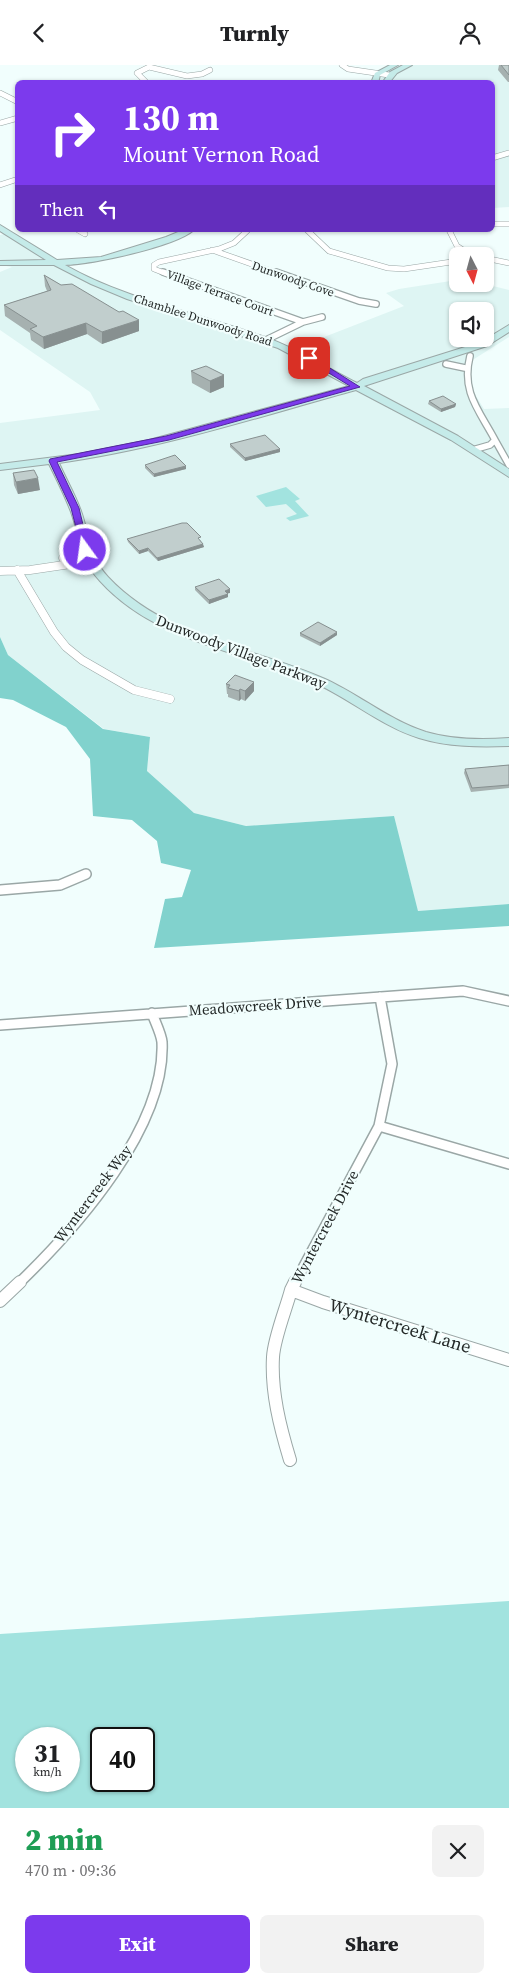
<!DOCTYPE html>
<html lang="en">
<head>
<meta charset="utf-8">
<style>
  :root { --surface:#fff; --page:#f2f2f2; --text:#202124; --muted:#757577; --accent:#7c3aed }
  body { margin:0; font-family:"Source Serif 4",serif; background:var(--page); color:var(--text); height:100vh; display:flex; flex-direction:column; font-size:19px; white-space:nowrap }
  * { box-sizing:border-box; margin:0 }
  p { font-size:16px; color:var(--muted) }
  .icon { flex:none; width:28px; height:28px; fill:none; stroke:currentColor; stroke-width:2; stroke-linecap:round; stroke-linejoin:round }
  .map { position:relative; height:1743px; overflow:hidden }
  .details { display:flex; flex-direction:column; background:var(--surface); flex:1 }
  .details>* { flex:none }
  .top-card { position:absolute; left:15px; top:15px; width:480px; height:152px; border-radius:8px; box-shadow:0 1px 4px #0004; background:#7c3aed; color:#fff; overflow:hidden }
  .needle { width:32px; rotate:174deg }
  .tools { position:absolute; left:449px; top:182px; display:grid; gap:10px }
  .tools a { display:grid; place-items:center; width:45px; height:45px; border-radius:8px; background:var(--surface); box-shadow:0 1px 4px #0004; font-size:25px }
  .speed { position:absolute; left:15px; top:1662px; display:flex; gap:10px; font-size:25px; font-weight:700; text-align:center }
  .speed>* { display:grid; place-content:center; width:65px; height:65px; border-radius:50%; background:var(--surface); box-shadow:0 1px 4px #0004; line-height:1 }
  .speed small { font-size:12px; font-weight:400 }
  .speed .limit { border:2px solid #111; border-radius:8px; background:#fff; color:#111 }
  .pin { position:absolute; display:grid; place-items:center; width:42px; height:42px; color:#fff; margin:-21px; border-radius:10px; box-shadow:0 2px 8px #0006 }
  .me { position:absolute; width:55px; margin:-28px; rotate:346deg; stroke-linejoin:round; filter:drop-shadow(0 0 4px #0008) }
  .turn { display:flex; align-items:center; gap:18px; height:105px; padding:0 25px; font-size:22px }
  .turn .icon { width:65px; height:65px; stroke-width:2.5 }
  .turn b { display:block; font-size:35px; line-height:42px }
  .then { display:flex; align-items:center; height:48px; padding:0 25px; background:#0003; gap:10px; font-size:19px }
  .round { display:grid; place-items:center; flex:none; width:52px; height:52px; border-radius:8px; background:var(--page) }
  .overview { display:flex; align-items:center; justify-content:space-between; height:85px; padding:0 25px }
  h1 { font-size:30px; font-weight:800; line-height:38px; color:#1e9e55 }
  .primary-button { display:flex; gap:10px; margin-top:auto; padding:10px 25px }
  .primary-button a { flex:1; height:58px; border-radius:8px; background:var(--accent); color:#fff; font-size:20px; font-weight:800; line-height:58px; text-align:center }
  .primary-button a+a { background:var(--page); color:var(--text) }
  header { display:flex; justify-content:space-between; align-items:center; height:65px; padding:0 25px; background:var(--surface); font-size:22px; font-weight:800 }
  .map>svg:first-child { display:block }
  .built { fill:#def5f3; fill-rule:evenodd }
  .green { fill:#a2e3df; fill-rule:evenodd }
  .forest { fill:#81d2cd }
  .lines { fill:none; stroke-linecap:round; stroke-linejoin:round }
  .street-far4-casing { stroke:#9aa7a6; stroke-width:6 }
  .street-far3-casing { stroke:#9aa7a6; stroke-width:8 }
  .street-far2-casing { stroke:#9aa7a6; stroke-width:9 }
  .street-far1-casing { stroke:#9aa7a6; stroke-width:12 }
  .street-casing { stroke:#9aa7a6; stroke-width:14 }
  .secondary-casing { stroke:#9aa7a6; stroke-width:2 }
  .street-far4 { stroke:#fff; stroke-width:5 }
  .street-far3 { stroke:#fff; stroke-width:5.5 }
  .street-far2 { stroke:#fff; stroke-width:8 }
  .street-far1 { stroke:#fff; stroke-width:9 }
  .street { stroke:#fff; stroke-width:12 }
  .secondary { fill:#c5ebe9; fill-rule:evenodd }
  .wall { fill:#a6b1b0 }
  .shaded-wall { fill:#879090 }
  .building { fill:#c1cecd; stroke:#879090 }
  .route { fill:#7c3aed; stroke:#51269a }
  .labels { text-anchor:middle; stroke-width:4.5; stroke-linejoin:round; paint-order:stroke }
  .far-street-label { font-size:12px; fill:#232827; stroke:#f1fefd }
  .street-label { font-size:15px; fill:#232827; stroke:#f1fefd }
  .near-street-label { font-size:18px; fill:#232827; stroke:#f1fefd }
</style>
</head>
<body>
<header><svg class="icon" aria-label="back" viewBox="0 0 24 24"><path d="M15 5l-7 7 7 7"/></svg>Turnly<svg class="icon" aria-label="person" viewBox="0 0 24 24"><circle cx="12" cy="8" r="4"/><path d="M4 21q1-7 8-7t8 7"/></svg></header>
<div class="map">
<svg width="509" height="1743" viewBox="0 0 509 1743">
  <rect width="100%" height="100%" fill="#f1fefd"/>
  <path class="built" d="M394,0H509V142L493,143L492,18H377L379,12Z
    M11,167L53,194L97,218L143,238L280,280L301,281L404,241L386,228L399,224L457,215L458,219H485L509,225V272L471,296L470,304L471,323L484,344L509,343V839L418,846L393,751L246,761L194,748L147,706L150,672L104,664L8,590L0,572V358L100,345L90,327L0,265V207L12,202L0,200V170ZM458,246H485V274H458Z"/>
  <path class="green" d="M286,422L300,434L295,436L309,451L290,456L286,453L297,449L286,439L266,442L256,431Z
    M509,1536V1743H0V1569ZM26,1674H69V1716H26ZM101,1674H144V1716H101Z"/>
  <path class="forest" d="M0,572L8,590L103,664L150,672L147,706L194,748L246,761L394,751L418,846L509,839V861L154,883L165,834L182,832L191,805L161,798L157,776L132,755L93,751L90,694L66,662L13,635L0,633Z"/>
  <g class="lines">
    <g class="street-far4-casing">
      <path id="street-far4" d="M342,0L348,4L389,10
        M147,18L137,8L149,2L187,11L202,9L210,5
        M0,28L18,37
        M0,58L18,53
        M492,93L509,88
        M0,120L18,114
        M492,159H509
        M78,165L85,169
        M307,165L329,186L388,203L404,204L458,196
        M449,165L457,181L472,191
        M212,185L280,209
        M485,193L509,198
        M167,209L154,204V200L159,197L219,184L234,178L248,165"/>
    </g>
    <g class="street-far3-casing">
      <path id="street-far3" d="M163,207L303,257
        M276,207L359,236L376,239
        M266,275L303,257L322,252
        M470,291C461,327 479,345 495,375L490,380L476,384
        M446,299L465,303
        M495,375L509,400"/>
    </g>
    <g class="street-far2-casing">
      <path id="street-far2" d="M63,493L86,487
        M17,505L54,567L66,582L82,595L134,625L170,634
        M0,506L30,505L91,496"/>
    </g>
    <g class="street-far1-casing">
      <path id="street-far1" d="M0,825L60,820L86,809
        M0,960L463,926L509,936
        M379,1061L509,1099
        M19,1218C77,1162 166,1062 162,977C161,968 155,957 152,948
        M295,1218L379,1061L392,999L380,932"/>
    </g>
    <g class="street-casing">
      <path id="street" d="M291,1225L323,1237L509,1295
        M0,1236L20,1217
        M290,1395C280,1362 271,1327 273,1292C274,1273 286,1244 291,1225L295,1217"/>
    </g>
    <g class="secondary-casing">
      <path id="secondary" d="M390,0H398L380,10L378,18H371L375,8Z
        M403,0H412L397,8L389,18H382L390,7Z
        M0,160L57,195L101,192L166,172L183,165H194C174,182 93,199 65,200C127,235 198,248 265,272C298,284 326,302 357,318L363,314L481,277L509,260V267L487,281L364,321L458,371L509,404V412L451,375L356,325C258,352 160,384 59,398C66,414 75,429 81,446C90,471 88,490 108,512C165,573 253,582 325,614C360,630 389,655 426,667C453,675 482,675 509,673V681C479,682 448,682 419,673C383,662 353,636 319,620C246,586 157,579 100,516C78,492 81,475 71,447C65,431 57,415 49,399L0,405V399L79,389L149,375L349,321L278,283L127,234L91,219L54,200H0V196L46,195L0,166Z"/>
    </g>
    <use href="#street-far4" class="street-far4"/>
    <use href="#street-far3" class="street-far3"/>
    <use href="#street-far2" class="street-far2"/>
    <use href="#street-far1" class="street-far1"/>
    <use href="#street" class="street"/>
    <use href="#secondary" class="secondary"/>
  </g>
  <path class="wall" d="M499,0H509V17H508L498,5Z
    M44,210L139,266L102,279L87,269L44,284L31,275L30,268L5,251L4,240L47,226L45,221Z
    M191,306L224,310V322L210,328L192,318Z
    M429,336L456,339L455,342L441,347L428,339Z
    M230,379L280,384V387L245,396L230,382Z
    M145,400L186,401V404L154,412L145,403Z
    M13,408L40,425L18,429L14,420Z
    M127,474L201,475H200L204,482L158,496L148,486L139,489L128,477Z
    M195,522L230,524V528H228V532L209,539L195,525Z
    M300,568L337,570L320,581L300,571Z
    M226,619L254,626L245,636L241,634L239,636L228,632V629H227Z
    M509,700V723L471,727L464,708L465,704Z"/>
  <path class="shaded-wall" d="M139,255V266L102,279V267Z
    M86,258L87,269L44,284L43,272Z
    M224,310V322L210,328V316Z
    M456,339L455,342L441,347V344Z
    M280,384V387L245,396V393Z
    M186,401V404L154,412V409Z
    M38,413L40,425L18,429L16,417Z
    M203,479L204,482L158,496L157,493Z
    M148,483V486L139,489V486Z
    M230,524V528L225,529V526Z
    M228,529V532L209,539V535Z
    M337,567V570L320,581V578Z
    M254,617V626L245,636V626Z
    M240,624L241,634L239,636V626Z"/>
  <path class="building" d="M501,0H509V10Z
    M44,210L61,220L72,219L119,247L123,246L139,255L102,267L86,258L43,272L30,264L37,261L4,240L51,225Z
    M206,301L224,310L210,316L191,306Z
    M443,331L456,339L441,344L429,336Z
    M265,370L280,384L245,393L230,379Z
    M175,390L186,401L154,409L145,400Z
    M34,405L38,413L16,417L13,408Z
    M182,458H187L201,472L198,473L203,479L157,493L148,483L139,486L127,474Z
    M219,514L230,524L225,526L228,529L209,535L195,522Z
    M318,557L337,567L320,578L300,568Z
    M235,610L254,617L245,626L240,624L239,626L228,623L230,620L226,619Z
    M509,700V720L472,723L465,704Z"/>
  <path class="route" d="M309,290L360,322L169,375L57,397L79,443L89,485L82,486L71,443L49,396L50,394L166,371L350,321L306,294V291Z"/>
  <g class="labels">
    <g class="far-street-label">
      <text transform="translate(293 214) rotate(19)" y="4">Dunwoody Cove</text>
      <text transform="translate(220 228) rotate(20)" y="4">Village Terrace Court</text>
      <text transform="translate(203 255) rotate(18)" y="4">Chamblee Dunwoody Road</text>
    </g>
    <g class="street-label">
      <text transform="translate(241 587) rotate(21)" y="5">Dunwoody Village Parkway</text>
      <text transform="translate(255 941) rotate(-4)" y="5">Meadowcreek Drive</text>
      <text transform="translate(93 1129) rotate(-53)" y="5">Wyntercreek Way</text>
      <text transform="translate(325 1162) rotate(-62)" y="5">Wyntercreek Drive</text>
    </g>
    <g class="near-street-label">
      <text transform="translate(400 1261) rotate(17)" y="6">Wyntercreek Lane</text>
    </g>
  </g>
</svg>
<div class="tools">
<a><svg class="needle" viewBox="-14 -14 28 28"><path d="M0-13l5 13h-10z" fill="#e53935"/><path d="M0 13l5-13h-10z" fill="#757577"/></svg></a>
<a><svg class="icon" aria-label="sound" viewBox="0 0 24 24"><path d="M4 9h4l5-4v14l-5-4H4zM17 9q2 3 0 6"/></svg></a>
</div>
<div class="speed"><div>31<small>km/h</small></div><div class="limit">40</div></div>
<div class="pin" style="left:309px;top:293px;background:#d93025"><svg class="icon" aria-label="arrive" viewBox="0 0 24 24"><path d="M6 21V4h12l-3 4 3 4H6"/></svg></div>
<svg class="me" style="left:85px;top:485px" viewBox="-20 -20 40 40"><circle r="17" fill="#7c3aed" stroke="#fff" stroke-width="3"/><path d="M0-11L8 9 0 5-8 9z" fill="#fff"/></svg>
<div class="top-card">
<div class="turn"><svg class="icon" aria-label="right" viewBox="0 0 24 24"><path d="M7 20v-9h11M14 6l5 5-5 5"/></svg><div><b>130 m</b>Mount Vernon Road</div></div>
<div class="then">Then<svg class="icon" aria-label="left" viewBox="0 0 24 24"><path d="M17 20v-9H6M10 6l-5 5 5 5"/></svg></div>
</div>
</div>
<section class="details">
<div class="overview"><div><h1>2 min</h1><p>470 m · 09:36</p></div><a class="round"><svg class="icon" aria-label="close" viewBox="0 0 24 24"><path d="M6 6l12 12M18 6L6 18"/></svg></a></div>
<div class="primary-button"><a>Exit</a><a>Share</a></div>
</section>
</body>
</html>
